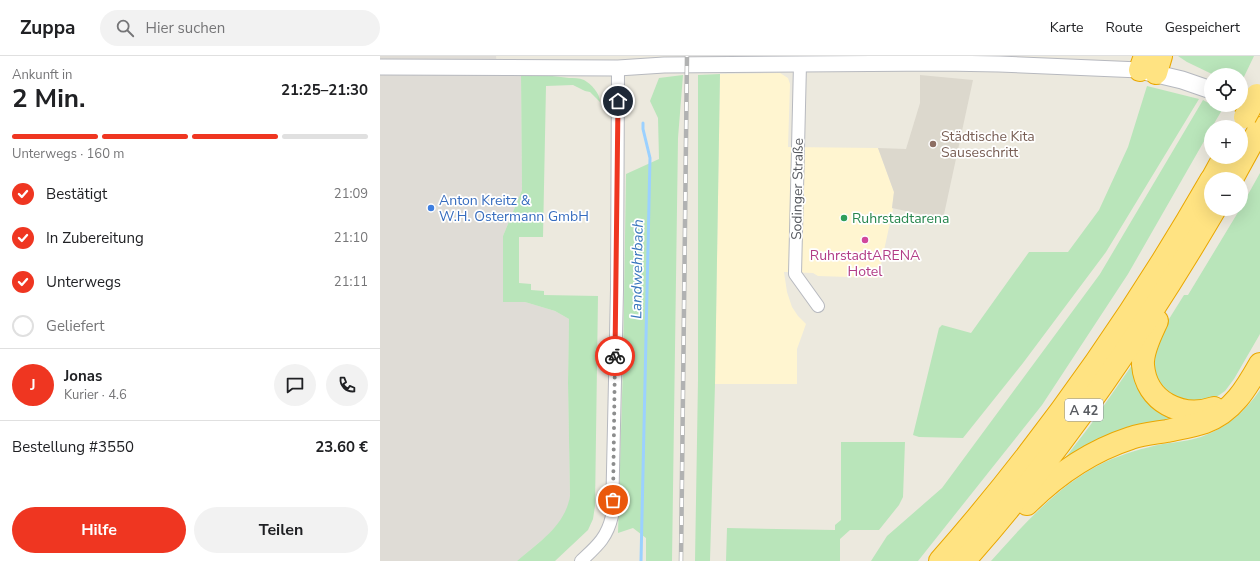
<!DOCTYPE html>
<html lang="de">
<head>
<meta charset="utf-8">
<style>
  body { margin:0; font-family:"Nunito Sans",sans-serif; background:#f2f2f2; color:#202124; height:100vh; display:flex; flex-direction:column; font-size:15px; white-space:nowrap }
  * { box-sizing:border-box; margin:0 }
  p { font-size:13px; color:#757577 }
  .icon { flex:none; width:22px; height:22px; fill:none; stroke:currentColor; stroke-width:2; stroke-linecap:round; stroke-linejoin:round }
  .map { position:relative; flex:1; overflow:hidden }
  .side { display:flex; flex-direction:column; background:#fff; width:380px }
  .side>* { flex:none }
  .buttons { position:absolute; left:824px; top:12px; display:grid; gap:8px }
  .buttons a { display:grid; place-items:center; width:44px; height:44px; border-radius:50%; background:#fff; box-shadow:0 4px 16px #0002; font-size:20px }
  .pin { position:absolute; display:grid; place-items:center; width:34px; height:34px; color:#fff; margin:-17px; border:2px solid #fff; border-radius:50%; box-shadow:0 1px 4px #0007 }
  .courier { position:absolute; display:grid; place-items:center; width:40px; height:40px; margin:-20px; border:3px solid #ef3621; border-radius:50%; background:#fff; color:#222; box-shadow:0 1px 5px #0007 }
  .headline em { font-style:normal; font-weight:700 }
  .headline div { display:flex; flex-direction:column-reverse }
  .headline { display:flex; align-items:center; justify-content:space-between; height:68px; padding:0 12px }
  h1 { font-size:26px; font-weight:700; line-height:30px }
  .bar { display:grid; grid-template-columns:repeat(4,1fr); gap:6px 4px; align-content:center; height:48px; padding:0 12px }
  .bar i { height:5px; border-radius:3px; background:#e0e0e0 }
  .bar .on { background:#ef3621 }
  .bar p { grid-column:span 4 }
  .line { display:flex; align-items:center; gap:10px; padding:0 12px; border-top:1px solid #e0e0e0 }
  .line div { flex:1 }
  .round { display:grid; place-items:center; flex:none; width:42px; height:42px; border-radius:21px; background:#f2f2f2 }
  ol { padding:0 12px; list-style:none }
  li { display:flex; align-items:center; gap:12px; height:44px }
  li p { margin-inline-start:auto }
  li .icon { padding:4px; border-radius:50%; background:#ef3621; color:#fff; stroke-width:4 }
  li:last-child { color:#757577 }
  li i { width:22px; height:22px; border:2px solid #e0e0e0; border-radius:50% }
  .button { display:flex; gap:8px; margin-top:auto; padding:8px 12px }
  .button a { flex:1; height:46px; border-radius:24px; background:#ef3621; color:#fff; font-size:16px; font-weight:700; line-height:46px; text-align:center }
  .button a+a { background:#f2f2f2; color:#202124 }
  header { display:flex; align-items:center; gap:24px; box-sizing:border-box; height:56px; padding:0 20px; background:#fff; border-bottom:1px solid #e0e0e0 }
  header strong { font-size:19px }
  nav { display:flex; gap:22px; margin-inline-start:auto; font-size:14px }
  .search { width:280px; height:36px; background:#f2f2f2; display:flex; align-items:center; gap:10px; box-sizing:border-box; padding:0 14px; border-radius:22px; color:#757577; font-size:15px }
  main { display:flex; flex:1; min-height:0 }
  .map>svg:first-child { display:block }
  .commercial { fill:#fff5d0 }
  .industrial { fill:#dfdcd6 }
  .education { fill:#dcd8cd }
  .green { fill:#b9e5ba }
  .lines { fill:none; stroke-linecap:round; stroke-linejoin:round }
  .stream { stroke:#9bd1ff; stroke-width:3 }
  .minor-casing { stroke:#b7b9bf; stroke-width:14 }
  .tertiary-casing { stroke:#b7b9bf; stroke-width:17 }
  .secondary-casing { stroke:#b5b8bf; stroke-width:19 }
  .motorway-casing { stroke:#eaa700; stroke-width:24 }
  .minor { stroke:#fff; stroke-width:12 }
  .tertiary { stroke:#fff; stroke-width:15 }
  .secondary { stroke:#fff; stroke-width:17 }
  .motorway { stroke:#ffe382; stroke-width:22 }
  .rail-casing { stroke:#b1b2b2; stroke-width:4.5 }
  .rail { stroke:#fff; stroke-width:3; stroke-dasharray:9; stroke-linecap:butt }
  .motorway-bridge-casing { stroke:#eaa700; stroke-width:24; stroke-linecap:butt }
  .motorway-bridge { stroke:#ffe382; stroke-width:22 }
  .done { stroke:#8c8d8d; stroke-width:4; stroke-dasharray:0 7.2 }
  .route { stroke:#ef3621; stroke-width:5 }
  .education-dot { fill:#8d6e63; stroke:#fff; stroke-width:1.5 }
  .shop-dot { fill:#3f7fe0; stroke:#fff; stroke-width:1.5 }
  .leisure-dot { fill:#2e9e5b; stroke:#fff; stroke-width:1.5 }
  .hotel-dot { fill:#d1479c; stroke:#fff; stroke-width:1.5 }
  .labels { text-anchor:middle; stroke-width:3.5; stroke-linejoin:round; paint-order:stroke }
  .shield { fill:#fff; stroke:#8a8c90; stroke-width:1 }
  .shield-label { font-size:13px; font-weight:bold; fill:#585b61 }
  .education-label { font-size:14px; fill:#785e54; stroke:#fff; text-anchor:start }
  .street-label { font-size:14px; fill:#585b61; stroke:#fff }
  .shop-label { font-size:14px; fill:#366cbe; stroke:#fff; text-anchor:start }
  .leisure-label { font-size:14px; fill:#27864d; stroke:#fff; text-anchor:start }
  .hotel-label { font-size:14px; fill:#b23c85; stroke:#fff }
  .water-label { font-size:15px; font-style:italic; fill:#3876bd; stroke:#fff }
</style>
</head>
<body>
<header>
<strong>Zuppa</strong>
<div class="search"><svg class="icon" aria-label="search" viewBox="0 0 24 24"><circle cx="10" cy="10" r="6"/><path d="M15 15l6 6"/></svg>Hier suchen</div>
<nav><a>Karte</a><a>Route</a><a>Gespeichert</a></nav>
</header>
<main>
<section class="side">
<div class="headline"><div><h1>2 Min.</h1><p>Ankunft in</p></div><em>21:25–21:30</em></div>
<div class="bar"><i class="on"></i><i class="on"></i><i class="on"></i><i></i><p>Unterwegs · 160 m</p></div>
<ol>
<li><svg class="icon" aria-label="check" viewBox="0 0 24 24"><path d="M5 12l5 5 9-10"/></svg>Bestätigt<p>21:09</p></li>
<li><svg class="icon" aria-label="check" viewBox="0 0 24 24"><path d="M5 12l5 5 9-10"/></svg>In Zubereitung<p>21:10</p></li>
<li><svg class="icon" aria-label="check" viewBox="0 0 24 24"><path d="M5 12l5 5 9-10"/></svg>Unterwegs<p>21:11</p></li>
<li><i></i>Geliefert</li>
</ol>
<div class="line" style="height:72px"><b class="round" style="background:#ef3621;color:#fff">J</b><div><b>Jonas</b><p>Kurier · 4.6</p></div><a class="round"><svg class="icon" aria-label="chat" viewBox="0 0 24 24"><path d="M4 5h16v11H9l-5 4z"/></svg></a><a class="round"><svg class="icon" aria-label="phone" viewBox="0 0 24 24"><path d="M5 4h4l2 5-3 2q2 4 5 5l2-3 5 2v4C11 20 4 13 5 4z"/></svg></a></div>
<div class="line" style="height:52px"><div>Bestellung #3550</div><b>23.60 €</b></div>
<div class="button"><a>Hilfe</a><a>Teilen</a></div>
</section>
<div class="map">
<svg width="880" height="505" viewBox="0 0 880 505">
  <rect width="100%" height="100%" fill="#ece9de"/>
  <polygon class="commercial" points="400,17 408,22 410,28 408,91 498,92 514,136 512,152 513,153 498,222 438,220 433,217 404,216 407,236 412,251 418,260 426,268 417,293 417,328 335,328 340,18"/>
  <polygon class="industrial" points="0,0 116,0 117,18 141,18 142,134 123,180 123,245 145,246 175,255 189,263 188,327 190,440 189,450 181,465 168,479 137,505 0,505"/>
  <polygon class="education" points="540,19 593,24 563,163 512,152 514,136 498,92 526,93 540,47"/>
  <g class="green">
    <polygon points="798,0 874,0 861,27 861,19 834,19 807,6"/>
    <path d="M141,18c16,0 32,2 48,4 5,0 10,0 15,2 7,4 16,13 16,22l-10,-10 -5,-1 -12,-6 -27,1 -3,151h-24v46l12,1v6l13,1v4l54,1 -3,210 -2,13 -5,11 -33,31h-38c22,-19 48,-35 53,-65l-2,-113 1,-64 -14,-8 -30,-9h-22v-66l19,-46z"/>
    <polygon points="340,18 335,328 330,505 315,505 318,324 318,19"/>
    <polygon points="303,19 298,82 292,505 266,505 266,482 253,472 238,477 243,308 246,118 279,103 278,62 270,45 279,22"/>
    <polygon points="767,30 819,43 726,196 643,307 583,382 539,381 533,379 559,272 562,269 591,277 649,196 688,196 719,154 748,91"/>
    <polygon points="823,44 842,54 832,71 831,71 831,73 748,218 662,349 538,505 491,505 507,480 562,432 720,218"/>
    <polygon points="880,117 880,278 854,323 845,335 832,344 818,347 791,340 775,322 772,303 784,271 804,239 808,239 860,153 861,153 861,151"/>
    <polygon points="759,299 803,359 672,419 709,371"/>
    <path d="M880,334v171h-269c33,-37 68,-77 114,-99 18,-8 38,-14 58,-18 13,-2 26,-3 38,-7 25,-9 44,-25 59,-47z"/>
    <polygon points="461,386 525,386 523,441 519,449 499,474 470,474 460,483 460,505 346,505 347,472 455,474 455,469 461,464"/>
  </g>
  <g class="lines">
    <polyline class="stream" points="261,505 270,102 263,73 263,67"/>
    <defs>
      <g id="minor">
        <polyline points="420,8 415,218 438,250"/>
        <path d="M201,505c16,-15 26,-23 31,-45l5,-226 1,-222"/>
      </g>
      <polyline id="tertiary" points="0,11 238,12 284,9 562,7 619,8 760,14"/>
      <polyline id="secondary" points="764,15 802,24 831,34"/>
      <g id="motorway">
        <polyline points="760,14 765,0"/>
        <polyline points="776,17 781,0"/>
        <polyline points="832,123 844,101"/>
        <polyline points="852,123 880,72"/>
        <path d="M777,265c-6,13 -15,30 -14,44 3,37 39,54 71,43"/>
        <path d="M647,448c29,-29 64,-53 104,-66 11,-4 24,-5 36,-7 13,-3 26,-5 38,-9 28,-10 42,-35 55,-58"/>
        <path d="M560,505c103,-117 193,-245 271,-381"/>
        <path d="M584,505c96,-108 178,-228 251,-352"/>
      </g>
    </defs>
    <use href="#minor" class="minor-casing"/>
    <use href="#tertiary" class="tertiary-casing"/>
    <use href="#secondary" class="secondary-casing"/>
    <use href="#motorway" class="motorway-casing"/>
    <use href="#minor" class="minor"/>
    <use href="#tertiary" class="tertiary"/>
    <use href="#secondary" class="secondary"/>
    <use href="#motorway" class="motorway"/>
    <defs>
      <polyline id="rail" points="301,505 307,0"/>
    </defs>
    <use href="#rail" class="rail-casing"/>
    <use href="#rail" class="rail"/>
    <defs>
      <polyline id="motorway-bridge" points="865,61 877,39"/>
    </defs>
    <use href="#motorway-bridge" class="motorway-bridge-casing"/>
    <use href="#motorway-bridge" class="motorway-bridge"/>
  </g>
  <g class="lines">
    <polyline class="done" points="233,444 235,300"/>
    <polyline class="route" points="235,300 238,45"/>
  </g>
  <circle class="education-dot" cx="553" cy="88" r="4"/>
  <circle class="shop-dot" cx="51" cy="152" r="4"/>
  <circle class="leisure-dot" cx="464" cy="162" r="4"/>
  <circle class="hotel-dot" cx="485" cy="184" r="4"/>
  <g class="labels">
    <rect class="shield" x="685" y="343" width="38" height="22" rx="3"/>
    <g class="shield-label">
      <text x="704" y="359">A 42</text>
    </g>
    <g class="education-label">
      <text x="561" y="85">Städtische Kita<tspan x="561" dy="16">Sauseschritt</tspan></text>
    </g>
    <g class="street-label">
      <text transform="translate(417 133) rotate(-89)" y="5">Sodinger Straße</text>
    </g>
    <g class="shop-label">
      <text x="59" y="149">Anton Kreitz &amp;<tspan x="59" dy="16">W.H. Ostermann GmbH</tspan></text>
    </g>
    <g class="leisure-label">
      <text x="472" y="167">Ruhrstadtarena</text>
    </g>
    <g class="hotel-label">
      <text x="485" y="204">RuhrstadtARENA<tspan x="485" dy="16">Hotel</tspan></text>
    </g>
    <g class="water-label">
      <text transform="translate(257 213) rotate(-89)" y="5">Landwehrbach</text>
    </g>
  </g>
</svg>
<div class="buttons">
<a><svg class="icon" aria-label="locate" viewBox="0 0 24 24"><circle cx="12" cy="12" r="6"/><path d="M12 2v4M12 18v4M2 12h4M18 12h4"/></svg></a>
<a>+</a>
<a>−</a>
</div>
<div class="pin" style="left:233px;top:444px;background:#ea580c"><svg class="icon" aria-label="bag" viewBox="0 0 24 24"><path d="M5 8h14l-1 12H6zM9 8a3 3 0 0 1 6 0"/></svg></div>
<div class="pin" style="left:238px;top:45px;background:#1f2937"><svg class="icon" aria-label="home" viewBox="0 0 24 24"><path d="M3 11l9-7 9 7M6 9v11h12V9"/></svg></div>
<div class="courier" style="left:235px;top:300px"><svg class="icon" aria-label="bike" viewBox="0 0 24 24"><circle cx="6" cy="16" r="4"/><circle cx="18" cy="16" r="4"/><path d="M6 16l4-8h5l3 8M10 8l3 8H6M13 5h3"/></svg></div>
</div>
</main>
</body>
</html>
